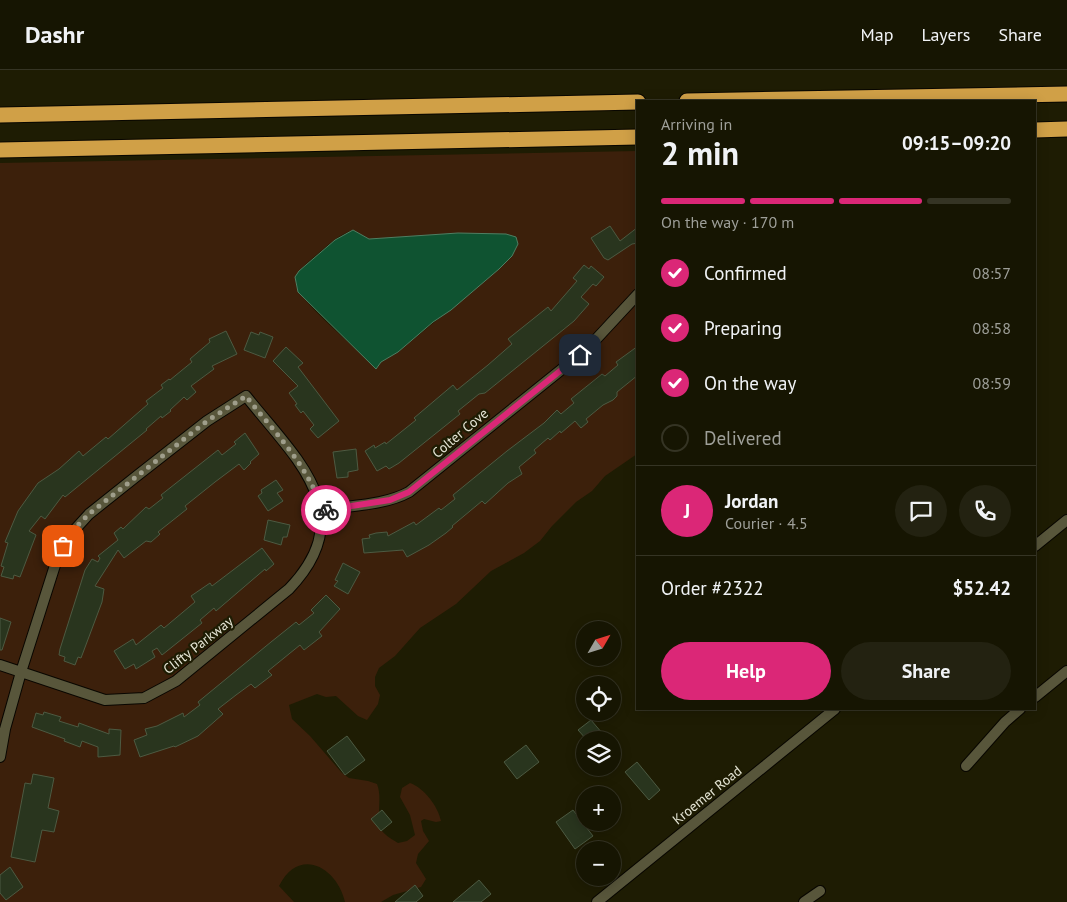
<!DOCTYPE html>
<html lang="en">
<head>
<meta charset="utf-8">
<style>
  body { margin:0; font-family:"PT Sans",sans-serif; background:#232211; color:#f1f3f6; height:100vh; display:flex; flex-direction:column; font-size:19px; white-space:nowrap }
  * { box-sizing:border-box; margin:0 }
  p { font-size:16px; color:#9e9f99 }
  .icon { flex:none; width:28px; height:28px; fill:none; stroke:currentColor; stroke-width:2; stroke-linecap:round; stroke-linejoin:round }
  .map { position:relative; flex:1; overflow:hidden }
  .panel { position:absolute; left:636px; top:30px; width:400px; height:610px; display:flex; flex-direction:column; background:#161502; border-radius:0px; box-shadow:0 2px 12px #0003,0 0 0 1px #353424 }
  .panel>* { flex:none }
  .needle { width:32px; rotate:51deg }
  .tools { position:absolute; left:576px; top:551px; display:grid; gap:10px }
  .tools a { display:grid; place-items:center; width:45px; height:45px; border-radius:50%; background:#161502; box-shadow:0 2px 12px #0003,0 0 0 1px #353424; font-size:25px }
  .pin { position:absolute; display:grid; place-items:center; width:42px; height:42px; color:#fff; margin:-21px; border-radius:10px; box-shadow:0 2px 8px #0006 }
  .courier { position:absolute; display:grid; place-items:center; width:50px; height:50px; margin:-25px; border:4px solid #db2777; border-radius:50%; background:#fff; color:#222; box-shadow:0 1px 6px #0007 }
  .overview em { font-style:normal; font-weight:600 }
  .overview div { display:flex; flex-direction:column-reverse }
  .overview { display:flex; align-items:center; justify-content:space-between; height:85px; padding:0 25px }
  h1 { font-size:32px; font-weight:600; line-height:38px }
  .bar { display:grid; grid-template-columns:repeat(4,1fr); gap:8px 5px; align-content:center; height:60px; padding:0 25px }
  .bar i { height:6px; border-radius:4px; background:#353424 }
  .bar .on { background:#db2777 }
  .bar p { grid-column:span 4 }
  .line { display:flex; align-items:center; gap:12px; padding:0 25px; border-top:1px solid #353424 }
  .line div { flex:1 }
  .round { display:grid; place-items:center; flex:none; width:52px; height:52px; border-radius:26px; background:#232211 }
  ol { padding:0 25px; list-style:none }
  li { display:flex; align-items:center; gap:15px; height:55px }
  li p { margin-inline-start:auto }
  li .icon { padding:5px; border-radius:50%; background:#db2777; color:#fff; stroke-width:4 }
  li:last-child { color:#9e9f99 }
  li i { width:28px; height:28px; border:2px solid #353424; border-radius:50% }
  .cta { display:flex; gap:10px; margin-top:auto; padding:10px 25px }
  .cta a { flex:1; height:58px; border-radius:30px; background:#db2777; color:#fff; font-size:20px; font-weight:600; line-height:58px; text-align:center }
  .cta a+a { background:#232211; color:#f1f3f6 }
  header { display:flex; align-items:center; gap:30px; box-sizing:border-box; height:70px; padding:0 25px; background:#161502; border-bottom:1px solid #353424 }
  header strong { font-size:24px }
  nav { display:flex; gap:28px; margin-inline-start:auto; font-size:18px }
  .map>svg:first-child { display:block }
  .green { fill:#3c200b; fill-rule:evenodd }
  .water { fill:#0f5331; stroke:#4f7e62 }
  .building { fill:#29351e; stroke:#4d5a42 }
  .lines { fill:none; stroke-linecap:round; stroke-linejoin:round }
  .minor-casing { stroke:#080600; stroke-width:12 }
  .motorway-casing { stroke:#080600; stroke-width:17 }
  .minor { stroke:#58563b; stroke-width:10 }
  .motorway { stroke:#d0a047; stroke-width:15 }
  .done { stroke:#9f9e8b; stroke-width:5; stroke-dasharray:0 9 }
  .route { stroke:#db2777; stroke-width:6 }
  .labels { text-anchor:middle; stroke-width:4.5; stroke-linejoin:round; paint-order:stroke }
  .street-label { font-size:14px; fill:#e4e4d4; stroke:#1e1c03 }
</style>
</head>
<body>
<header>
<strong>Dashr</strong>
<nav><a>Map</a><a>Layers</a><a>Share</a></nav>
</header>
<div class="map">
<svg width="1067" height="832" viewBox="0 0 1067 832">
  <rect width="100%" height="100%" fill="#1e1c03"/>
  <path class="green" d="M637,81v303l-32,22 -13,15 -16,11 -24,24 -12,15 -16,12 -33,18 -35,33 -36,24 -25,28 -16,12 -4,9v9l5,9 -2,9 -11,16 -9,-4 -22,-20 -10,1 -9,-3 -28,11 3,14 18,17 32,37 7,5 19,3 9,3c6,15 -2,35 5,47 4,5 11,9 16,12l9,-2 8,-6 -5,-20 -10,-18 2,-9 8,-5c14,5 28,23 31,38l-5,1 -12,-3 -3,2 2,10 6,10 -11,13 -2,9 10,16 -5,8 -28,8 -12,7h-36c-8,-35 -46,-56 -66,-16l15,16h-294v-739zM353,160l16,9 89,-6 60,11 -6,12 -13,13 -101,83 -17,10 -4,6c-14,-14 -82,-69 -81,-85 1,-13 10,-19 19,-27 11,-9 24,-22 38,-26z"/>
  <polygon class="water" points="353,160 369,169 458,163 506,164 516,167 518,174 512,186 499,199 451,240 433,252 398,282 381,292 376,299 298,222 295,207 299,201 335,170"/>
  <g class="building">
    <polygon points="610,156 620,171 638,157 638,173 632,174 608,190 604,188 591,168"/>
    <polygon points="584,195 589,199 591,196 604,207 596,216 593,214 581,227 589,234 574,251 485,323 479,324 458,341 460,344 399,393 389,399 386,396 377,401 365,381 374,375 375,378 385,372 386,374 416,350 414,348 453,315 457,320 488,295 512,274 508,269 548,237 551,241 577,211 573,208"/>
    <polygon points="226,261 237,284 212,296 214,299 191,316 196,322 187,330 184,327 170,340 171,341 162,348 161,346 146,359 147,360 65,427 63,425 45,449 41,446 29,461 36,465 20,507 14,505 13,509 1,506 4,497 1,496 8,473 5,472 18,441 38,413 59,399 79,381 83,386 106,367 108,369 148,334 146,331 163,318 161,315 169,309 170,310 192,292 190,289 210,272 209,269"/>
    <polygon points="251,262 259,265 260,262 273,267 265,288 244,280"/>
    <polygon points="638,276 638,305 617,322 617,326 613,330 603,335 586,349 588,352 581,358 575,351 561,363 560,361 550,370 548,368 534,380 536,383 519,397 522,404 508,413 485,434 482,431 452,456 453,457 446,463 429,475 407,487 403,480 364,483 362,469 370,468 369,465 376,463 387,462 388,466 414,452 416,455 439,438 441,440 455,429 453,425 507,381 544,353 557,340 561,344 574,333 571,329 602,304 605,306 618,295 616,292"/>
    <polygon points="286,277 303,293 298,297 339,351 318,368 310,359 314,355 303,341 301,343 295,335 297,334 295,331 289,323 298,316 273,291"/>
    <polygon points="245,363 259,384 250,392 251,393 244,400 239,394 215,412 185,436 187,439 158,462 160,464 151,472 146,471 124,488 118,480 95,516 104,519 102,532 81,588 78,587 75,595 64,591 65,587 59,585 60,579 85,500 92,489 98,492 100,488 98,486 118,470 114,463 121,457 123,459 146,437 149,439 163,428 161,425 218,380 222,385 236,374 234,372"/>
    <polygon points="356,379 358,400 348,402 348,407 337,408 333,382"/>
    <polygon points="276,410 283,420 277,423 283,431 268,441 258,426 262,423 261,420"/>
    <polygon points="268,450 290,455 287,467 283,467 281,475 264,470"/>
    <polygon points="262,478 274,494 266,501 265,499 216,541 214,538 200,550 202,553 162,585 157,578 152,581 155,587 136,599 134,594 125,599 114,581 133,569 136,575 161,555 164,558 195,532 191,526 210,513 212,516"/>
    <polygon points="343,493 360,502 348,524 334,516 338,511 335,510"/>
    <polygon points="326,525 340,539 319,562 322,566 304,580 300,575 268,601 272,605 255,618 251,614 236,625 218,639 223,644 198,666 175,677 174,676 140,687 134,670 147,665 145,659 157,656 183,643 184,647 200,635 198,632 271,572 296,552 299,555 314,543 311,540"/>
    <polygon points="0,548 11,552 2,580 0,580"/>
    <polygon points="44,642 61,647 59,651 78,657 79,653 109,664 109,659 121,660 120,685 98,687 98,677 82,671 80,677 64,671 65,669 32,657 36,643 43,645"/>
    <polygon points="591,650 608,670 587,670 578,660"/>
    <polygon points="347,666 365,690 345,705 327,681"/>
    <polygon points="526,675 539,692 517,709 504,692"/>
    <polygon points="637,692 660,720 649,730 625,702"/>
    <polygon points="33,704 54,708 48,738 59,741 54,762 42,760 35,792 11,787 25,713 31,714"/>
    <polygon points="382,740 392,752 381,761 371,749"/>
    <polygon points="573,740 593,766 575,779 556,752"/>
    <polygon points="10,797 23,817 6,830 0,823 0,805"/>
    <polygon points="479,810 491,824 481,832 453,832"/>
    <polygon points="415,815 423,826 416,832 395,832"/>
  </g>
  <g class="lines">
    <defs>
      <g id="minor">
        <path d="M322,440c29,-5 61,-4 87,-18l178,-143 51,-55"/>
        <polyline points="1035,476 1067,450"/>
        <path d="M0,595l105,35 39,-2 32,-17 113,-92c73,-76 6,-131 -43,-193l-39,25 -69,54 -49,39 -19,21 -13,24 -36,113 -16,57 -5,28"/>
        <polyline points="1035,627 1067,601"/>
        <polyline points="966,696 1005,652 1020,639"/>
        <polyline points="597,832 835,639"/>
        <polyline points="804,832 820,821"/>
      </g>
      <g id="motorway">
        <polyline points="687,31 1067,24"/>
        <polyline points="0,45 638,32"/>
        <polyline points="1035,60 1067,59"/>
        <polyline points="0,80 638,67"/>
      </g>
    </defs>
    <use href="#minor" class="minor-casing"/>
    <use href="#motorway" class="motorway-casing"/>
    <use href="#minor" class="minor"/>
    <use href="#motorway" class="motorway"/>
  </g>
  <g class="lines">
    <path class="done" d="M63,476l14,-20 12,-12 118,-93 39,-25c28,36 63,70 76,114h4"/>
    <polyline class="route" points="326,440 390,430 409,422 580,285"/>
  </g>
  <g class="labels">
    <g class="street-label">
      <text transform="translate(460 363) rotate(-40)" y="5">Colter Cove</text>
      <text transform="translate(198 575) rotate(-38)" y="5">Clifty Parkway</text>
      <text transform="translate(707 725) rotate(-39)" y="5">Kroemer Road</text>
    </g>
  </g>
</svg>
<div class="tools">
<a><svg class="needle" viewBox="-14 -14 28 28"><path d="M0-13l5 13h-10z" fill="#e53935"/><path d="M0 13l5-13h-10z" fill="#9e9f99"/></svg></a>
<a><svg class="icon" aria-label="locate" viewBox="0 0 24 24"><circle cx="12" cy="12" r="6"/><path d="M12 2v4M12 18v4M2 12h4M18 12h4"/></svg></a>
<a><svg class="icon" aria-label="layers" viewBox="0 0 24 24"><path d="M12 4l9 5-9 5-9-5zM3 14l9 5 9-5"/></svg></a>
<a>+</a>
<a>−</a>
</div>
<div class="pin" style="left:63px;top:476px;background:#ea580c"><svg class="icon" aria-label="bag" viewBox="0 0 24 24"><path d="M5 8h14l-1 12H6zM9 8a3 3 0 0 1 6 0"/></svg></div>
<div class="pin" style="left:580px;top:285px;background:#1f2937"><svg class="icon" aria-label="home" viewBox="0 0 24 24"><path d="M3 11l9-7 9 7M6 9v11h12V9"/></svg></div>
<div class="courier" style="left:326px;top:440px"><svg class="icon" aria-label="bike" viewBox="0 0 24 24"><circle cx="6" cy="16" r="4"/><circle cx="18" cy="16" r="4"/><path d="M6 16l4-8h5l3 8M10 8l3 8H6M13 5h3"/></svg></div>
<section class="panel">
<div class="overview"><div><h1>2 min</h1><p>Arriving in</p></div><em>09:15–09:20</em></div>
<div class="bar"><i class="on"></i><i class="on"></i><i class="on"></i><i></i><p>On the way · 170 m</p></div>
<ol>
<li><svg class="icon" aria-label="check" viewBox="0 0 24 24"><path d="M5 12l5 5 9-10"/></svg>Confirmed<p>08:57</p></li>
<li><svg class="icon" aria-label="check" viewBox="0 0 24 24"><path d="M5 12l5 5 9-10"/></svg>Preparing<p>08:58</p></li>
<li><svg class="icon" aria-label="check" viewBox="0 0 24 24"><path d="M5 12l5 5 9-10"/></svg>On the way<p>08:59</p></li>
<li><i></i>Delivered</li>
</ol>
<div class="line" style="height:90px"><b class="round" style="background:#db2777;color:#fff">J</b><div><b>Jordan</b><p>Courier · 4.5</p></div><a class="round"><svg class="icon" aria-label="chat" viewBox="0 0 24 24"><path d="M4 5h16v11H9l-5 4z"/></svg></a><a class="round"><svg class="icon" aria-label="phone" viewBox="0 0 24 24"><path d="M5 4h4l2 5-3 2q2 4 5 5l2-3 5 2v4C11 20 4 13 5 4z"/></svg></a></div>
<div class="line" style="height:65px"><div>Order #2322</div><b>$52.42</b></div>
<div class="cta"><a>Help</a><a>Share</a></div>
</section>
</div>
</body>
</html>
